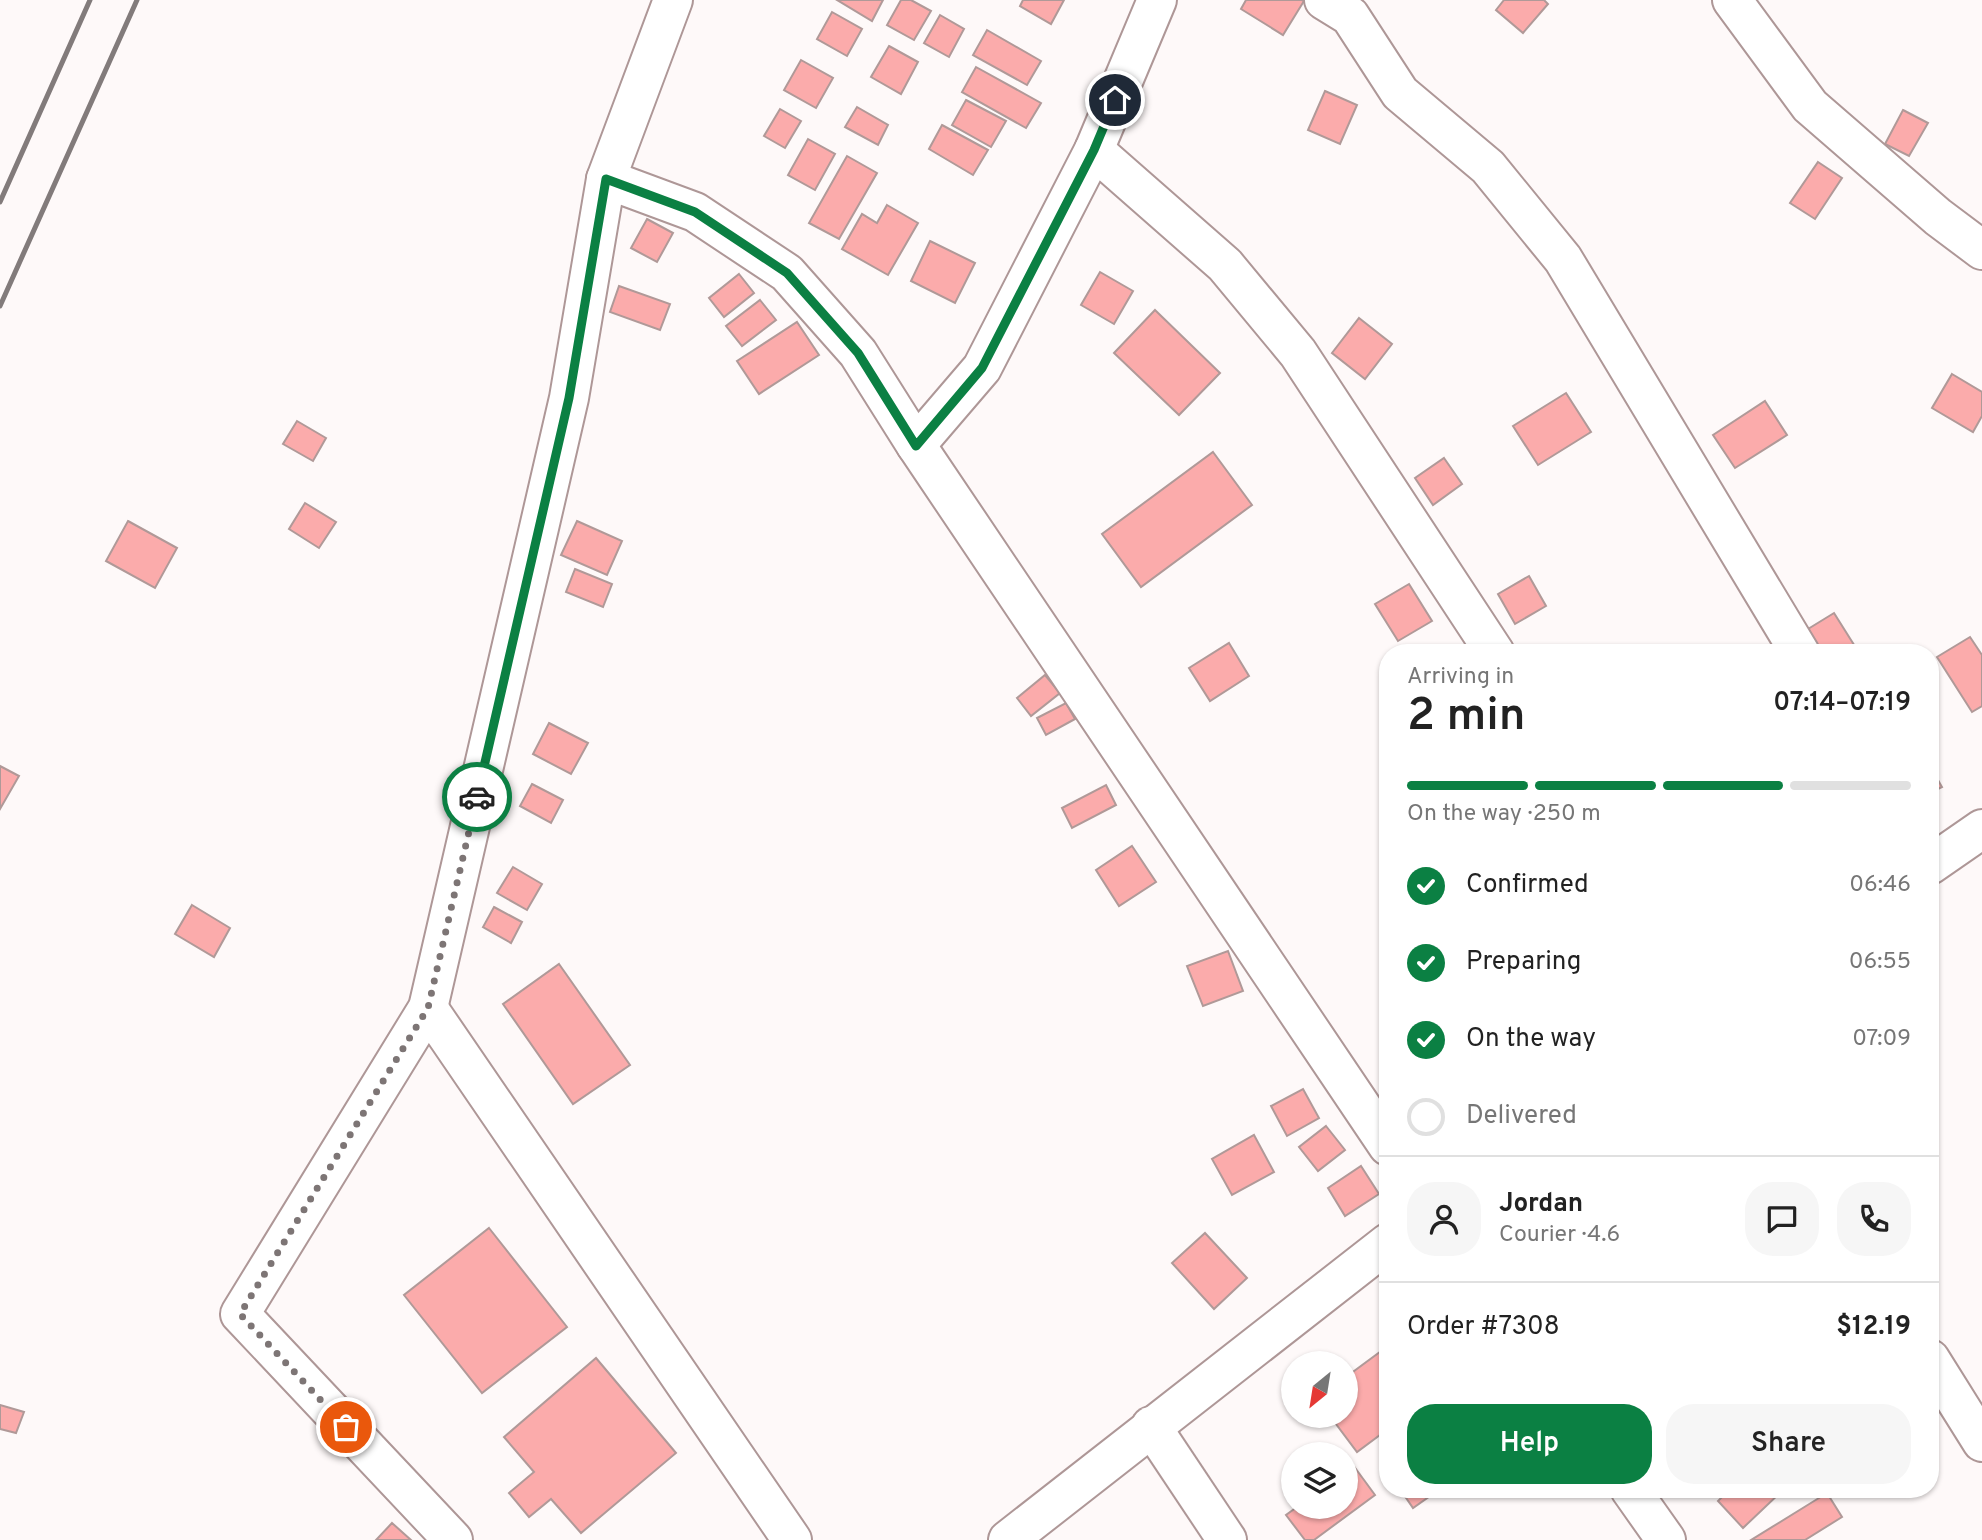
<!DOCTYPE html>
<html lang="en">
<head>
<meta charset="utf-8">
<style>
  body { margin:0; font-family:Overpass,sans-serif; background:#f6f6f6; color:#222; height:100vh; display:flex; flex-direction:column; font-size:26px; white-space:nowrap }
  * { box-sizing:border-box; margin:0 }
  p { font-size:23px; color:#767676 }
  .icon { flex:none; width:38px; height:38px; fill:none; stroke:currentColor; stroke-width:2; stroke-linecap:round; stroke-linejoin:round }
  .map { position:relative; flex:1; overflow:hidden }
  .side { position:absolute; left:1379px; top:644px; width:560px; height:854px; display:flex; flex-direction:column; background:#fff; border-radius:28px; box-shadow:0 2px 5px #0004 }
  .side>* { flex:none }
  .needle { width:46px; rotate:210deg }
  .tools { position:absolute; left:1281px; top:1351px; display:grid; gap:14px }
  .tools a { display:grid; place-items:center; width:77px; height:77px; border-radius:50%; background:#fff; box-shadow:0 2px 5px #0004; font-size:35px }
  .pin { position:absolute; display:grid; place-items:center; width:60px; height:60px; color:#fff; margin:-30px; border:4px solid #fff; border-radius:50%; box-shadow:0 2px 7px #0007 }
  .courier { position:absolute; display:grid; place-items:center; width:70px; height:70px; margin:-35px; border:5px solid #0b8043; border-radius:50%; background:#fff; color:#222; box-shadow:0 2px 9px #0007 }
  .summary em { font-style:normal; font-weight:600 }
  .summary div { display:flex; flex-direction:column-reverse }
  .summary { display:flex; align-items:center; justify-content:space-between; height:119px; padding:0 28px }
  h1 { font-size:46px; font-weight:600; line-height:52px }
  .bar { display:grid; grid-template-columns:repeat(4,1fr); gap:10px 7px; align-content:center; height:84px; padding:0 28px }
  .bar i { height:9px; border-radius:5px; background:#e0e0e0 }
  .bar .on { background:#0b8043 }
  .bar p { grid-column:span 4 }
  .line { display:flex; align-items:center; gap:18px; padding:0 28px; border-top:2px solid #e0e0e0 }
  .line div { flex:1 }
  .round { display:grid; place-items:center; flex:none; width:74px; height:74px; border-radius:28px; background:#f6f6f6 }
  ol { padding:0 28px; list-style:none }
  li { display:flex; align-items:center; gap:21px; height:77px }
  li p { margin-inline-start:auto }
  li .icon { padding:7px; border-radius:50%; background:#0b8043; color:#fff; stroke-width:4 }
  li:last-child { color:#767676 }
  li i { width:38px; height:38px; border:4px solid #e0e0e0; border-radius:50% }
  .primary-button { display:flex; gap:14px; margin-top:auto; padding:14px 28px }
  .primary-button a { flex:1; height:80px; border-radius:28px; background:#0b8043; color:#fff; font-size:28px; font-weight:600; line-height:80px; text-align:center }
  .primary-button a+a { background:#f6f6f6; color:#222 }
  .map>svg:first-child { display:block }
  .building { fill:#fbabab; stroke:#b09998; stroke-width:2 }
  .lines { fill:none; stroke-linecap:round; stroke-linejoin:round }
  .street-casing { stroke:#ae9797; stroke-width:42 }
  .street { stroke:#fff; stroke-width:38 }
  .rail { stroke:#827b7b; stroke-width:5 }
  .done { stroke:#7d7575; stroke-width:7; stroke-dasharray:0 12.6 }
  .route { stroke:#0b8043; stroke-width:9 }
</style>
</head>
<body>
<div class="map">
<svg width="1982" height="1540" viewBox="0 0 1982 1540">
  <rect width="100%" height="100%" fill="#fef9f9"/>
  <g class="building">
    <polygon points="837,0 883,0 872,21"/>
    <polygon points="901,0 911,0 931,11 914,40 887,25"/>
    <polygon points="1023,0 1064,0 1051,24 1020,6"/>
    <polygon points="1246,0 1302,0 1304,1 1283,35 1241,9"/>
    <polygon points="1504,0 1544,0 1548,4 1523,33 1496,10"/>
    <polygon points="832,12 862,29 847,56 817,39"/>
    <polygon points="940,15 964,29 949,57 924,43"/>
    <polygon points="987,30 1041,61 1027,85 973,55"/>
    <polygon points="889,46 918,62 901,94 871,77"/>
    <polygon points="801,60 833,78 816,108 784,90"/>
    <polygon points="976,67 1041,103 1026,128 962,92"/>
    <polygon points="1325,91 1357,105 1340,144 1308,130"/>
    <polygon points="966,100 1006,121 991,147 952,125"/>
    <polygon points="857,107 888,125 878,145 845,127"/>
    <polygon points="780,109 801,121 785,148 764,136"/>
    <polygon points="1903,110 1928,123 1909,156 1885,144"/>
    <polygon points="942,125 988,150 973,175 929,149"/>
    <polygon points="808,139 835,154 815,190 788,175"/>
    <polygon points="847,156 877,173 839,239 809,223"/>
    <polygon points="1818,162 1842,178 1815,219 1790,203"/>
    <polygon points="887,205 918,223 888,275 842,249 862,214 877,223"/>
    <polygon points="647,219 673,233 657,262 631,248"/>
    <polygon points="930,241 975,263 955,303 911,281"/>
    <polygon points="1100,272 1133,291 1114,324 1081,305"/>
    <polygon points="739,274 754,293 724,317 709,298"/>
    <polygon points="619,286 670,304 660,330 610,312"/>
    <polygon points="760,300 776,320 742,346 726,326"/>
    <polygon points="1155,310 1220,373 1179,415 1114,353"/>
    <polygon points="1359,318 1392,344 1365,379 1332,353"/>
    <polygon points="797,322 819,355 759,394 737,361"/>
    <polygon points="1952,374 1982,392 1982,416 1973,432 1932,408"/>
    <polygon points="1566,393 1591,432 1538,465 1513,426"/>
    <polygon points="1765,401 1787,435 1735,468 1713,435"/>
    <polygon points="297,421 326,438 313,461 283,444"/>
    <polygon points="1213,452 1252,505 1141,587 1102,534"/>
    <polygon points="1444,458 1462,484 1433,505 1415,478"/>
    <polygon points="305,503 336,522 319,548 289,529"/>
    <polygon points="128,521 177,548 155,588 106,561"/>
    <polygon points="577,521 622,541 607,575 561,555"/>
    <polygon points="575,569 612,584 603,607 566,592"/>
    <polygon points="1529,576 1546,606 1515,624 1498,594"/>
    <polygon points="1409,584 1432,621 1398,641 1375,604"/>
    <polygon points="1834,613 1856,648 1849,653 1823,653 1808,629"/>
    <polygon points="1970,637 1982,655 1982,706 1972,712 1937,657"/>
    <polygon points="1229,643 1249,676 1210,701 1189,668"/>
    <polygon points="1045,675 1060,693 1031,716 1017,698"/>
    <polygon points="1066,703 1075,719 1046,735 1037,718"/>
    <polygon points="549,723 588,743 571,774 533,754"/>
    <polygon points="0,766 19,776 0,809"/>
    <polygon points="1930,766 1942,787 1930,793"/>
    <polygon points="532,784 563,800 551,823 520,806"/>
    <polygon points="1106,785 1116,805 1072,828 1062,808"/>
    <polygon points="1132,846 1156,882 1119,906 1096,870"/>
    <polygon points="513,867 542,884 527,910 497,893"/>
    <polygon points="192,905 230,928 214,957 175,934"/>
    <polygon points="494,907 522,922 511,943 483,927"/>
    <polygon points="1228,951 1243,991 1203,1006 1187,966"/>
    <polygon points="559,964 630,1065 573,1104 503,1004"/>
    <polygon points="1303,1089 1319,1118 1287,1136 1271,1106"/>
    <polygon points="1326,1126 1345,1150 1318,1171 1299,1147"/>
    <polygon points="1254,1135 1274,1172 1232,1195 1212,1159"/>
    <polygon points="1361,1166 1379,1194 1345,1216 1328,1188"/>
    <polygon points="489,1228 567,1327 482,1393 404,1295"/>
    <polygon points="1205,1233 1247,1278 1214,1309 1172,1263"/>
    <polygon points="1388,1346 1388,1429 1357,1452 1330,1416 1346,1416 1346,1377"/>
    <polygon points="596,1358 676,1453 581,1533 551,1499 529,1517 509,1493 534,1472 504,1437"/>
    <polygon points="0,1405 24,1412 16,1433 0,1429"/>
    <polygon points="1353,1465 1375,1495 1314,1540 1305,1540 1286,1515 1297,1507 1346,1507 1346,1470"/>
    <polygon points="1400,1489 1440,1489 1413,1508"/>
    <polygon points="1730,1489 1784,1489 1743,1528 1718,1501"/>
    <polygon points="1827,1493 1842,1517 1805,1540 1751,1540"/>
    <polygon points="392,1523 411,1540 376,1540"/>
  </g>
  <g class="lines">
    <defs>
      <g id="street">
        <polyline points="1324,0 1350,16 1400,93 1488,167 1563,259 1800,653"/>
        <polyline points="1732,0 1810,106 1938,217 1982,250"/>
        <polyline points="1094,150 1225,265 1298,353 1495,653"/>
        <polyline points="606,179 695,212 787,273 858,353 916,445 1388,1146"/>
        <polyline points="916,445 982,368 1094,150 1157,0"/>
        <polyline points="1930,865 1982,829"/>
        <polyline points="428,1008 792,1540"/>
        <polyline points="1930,1359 1982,1442"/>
        <polyline points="1151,1426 1227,1540"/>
        <polyline points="1630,1489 1666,1540"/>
        <polyline points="453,1540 240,1314 428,1008 569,398 606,179 673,0"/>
        <polyline points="1008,1540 1388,1243"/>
      </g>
    </defs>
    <use href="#street" class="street-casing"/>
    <use href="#street" class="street"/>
    <g class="rail">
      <polyline points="0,202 90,0"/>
      <polyline points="0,306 137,0"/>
    </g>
  </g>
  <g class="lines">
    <polyline class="done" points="346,1427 240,1314 428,1008 477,797"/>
    <polyline class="route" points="477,797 569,398 606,179 695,212 787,273 858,353 916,446 982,368 1094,150 1115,100"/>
  </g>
</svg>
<div class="tools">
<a><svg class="needle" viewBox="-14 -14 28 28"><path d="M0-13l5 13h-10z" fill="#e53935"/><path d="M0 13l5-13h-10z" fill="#767676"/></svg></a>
<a><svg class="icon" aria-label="layers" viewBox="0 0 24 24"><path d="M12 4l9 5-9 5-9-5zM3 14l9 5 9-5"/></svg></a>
</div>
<div class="pin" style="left:346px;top:1427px;background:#ea580c"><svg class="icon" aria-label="bag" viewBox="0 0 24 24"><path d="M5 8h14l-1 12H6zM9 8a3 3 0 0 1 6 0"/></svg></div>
<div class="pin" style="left:1115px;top:100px;background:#1f2937"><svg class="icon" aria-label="home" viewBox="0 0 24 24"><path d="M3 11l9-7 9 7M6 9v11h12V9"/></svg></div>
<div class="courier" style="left:477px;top:797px"><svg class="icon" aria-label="car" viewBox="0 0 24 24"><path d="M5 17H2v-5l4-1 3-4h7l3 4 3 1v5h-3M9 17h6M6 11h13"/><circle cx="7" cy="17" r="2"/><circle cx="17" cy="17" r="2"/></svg></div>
<section class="side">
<div class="summary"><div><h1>2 min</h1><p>Arriving in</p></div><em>07:14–07:19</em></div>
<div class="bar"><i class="on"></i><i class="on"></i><i class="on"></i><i></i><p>On the way · 250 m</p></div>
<ol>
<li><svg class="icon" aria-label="check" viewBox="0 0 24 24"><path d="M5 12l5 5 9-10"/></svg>Confirmed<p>06:46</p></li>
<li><svg class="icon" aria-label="check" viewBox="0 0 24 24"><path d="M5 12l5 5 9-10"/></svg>Preparing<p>06:55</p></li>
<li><svg class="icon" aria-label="check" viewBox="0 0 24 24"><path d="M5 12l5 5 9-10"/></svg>On the way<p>07:09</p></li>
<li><i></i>Delivered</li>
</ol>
<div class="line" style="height:126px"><a class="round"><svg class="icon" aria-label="person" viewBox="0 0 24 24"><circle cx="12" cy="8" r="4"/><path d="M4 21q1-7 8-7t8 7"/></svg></a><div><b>Jordan</b><p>Courier · 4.6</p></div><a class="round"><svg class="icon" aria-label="chat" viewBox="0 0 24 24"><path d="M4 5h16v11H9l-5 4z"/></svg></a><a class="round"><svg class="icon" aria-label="phone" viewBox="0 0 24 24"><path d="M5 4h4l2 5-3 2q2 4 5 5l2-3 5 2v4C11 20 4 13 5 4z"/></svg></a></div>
<div class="line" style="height:91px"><div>Order #7308</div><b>$12.19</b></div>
<div class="primary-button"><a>Help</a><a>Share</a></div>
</section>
</div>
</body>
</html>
